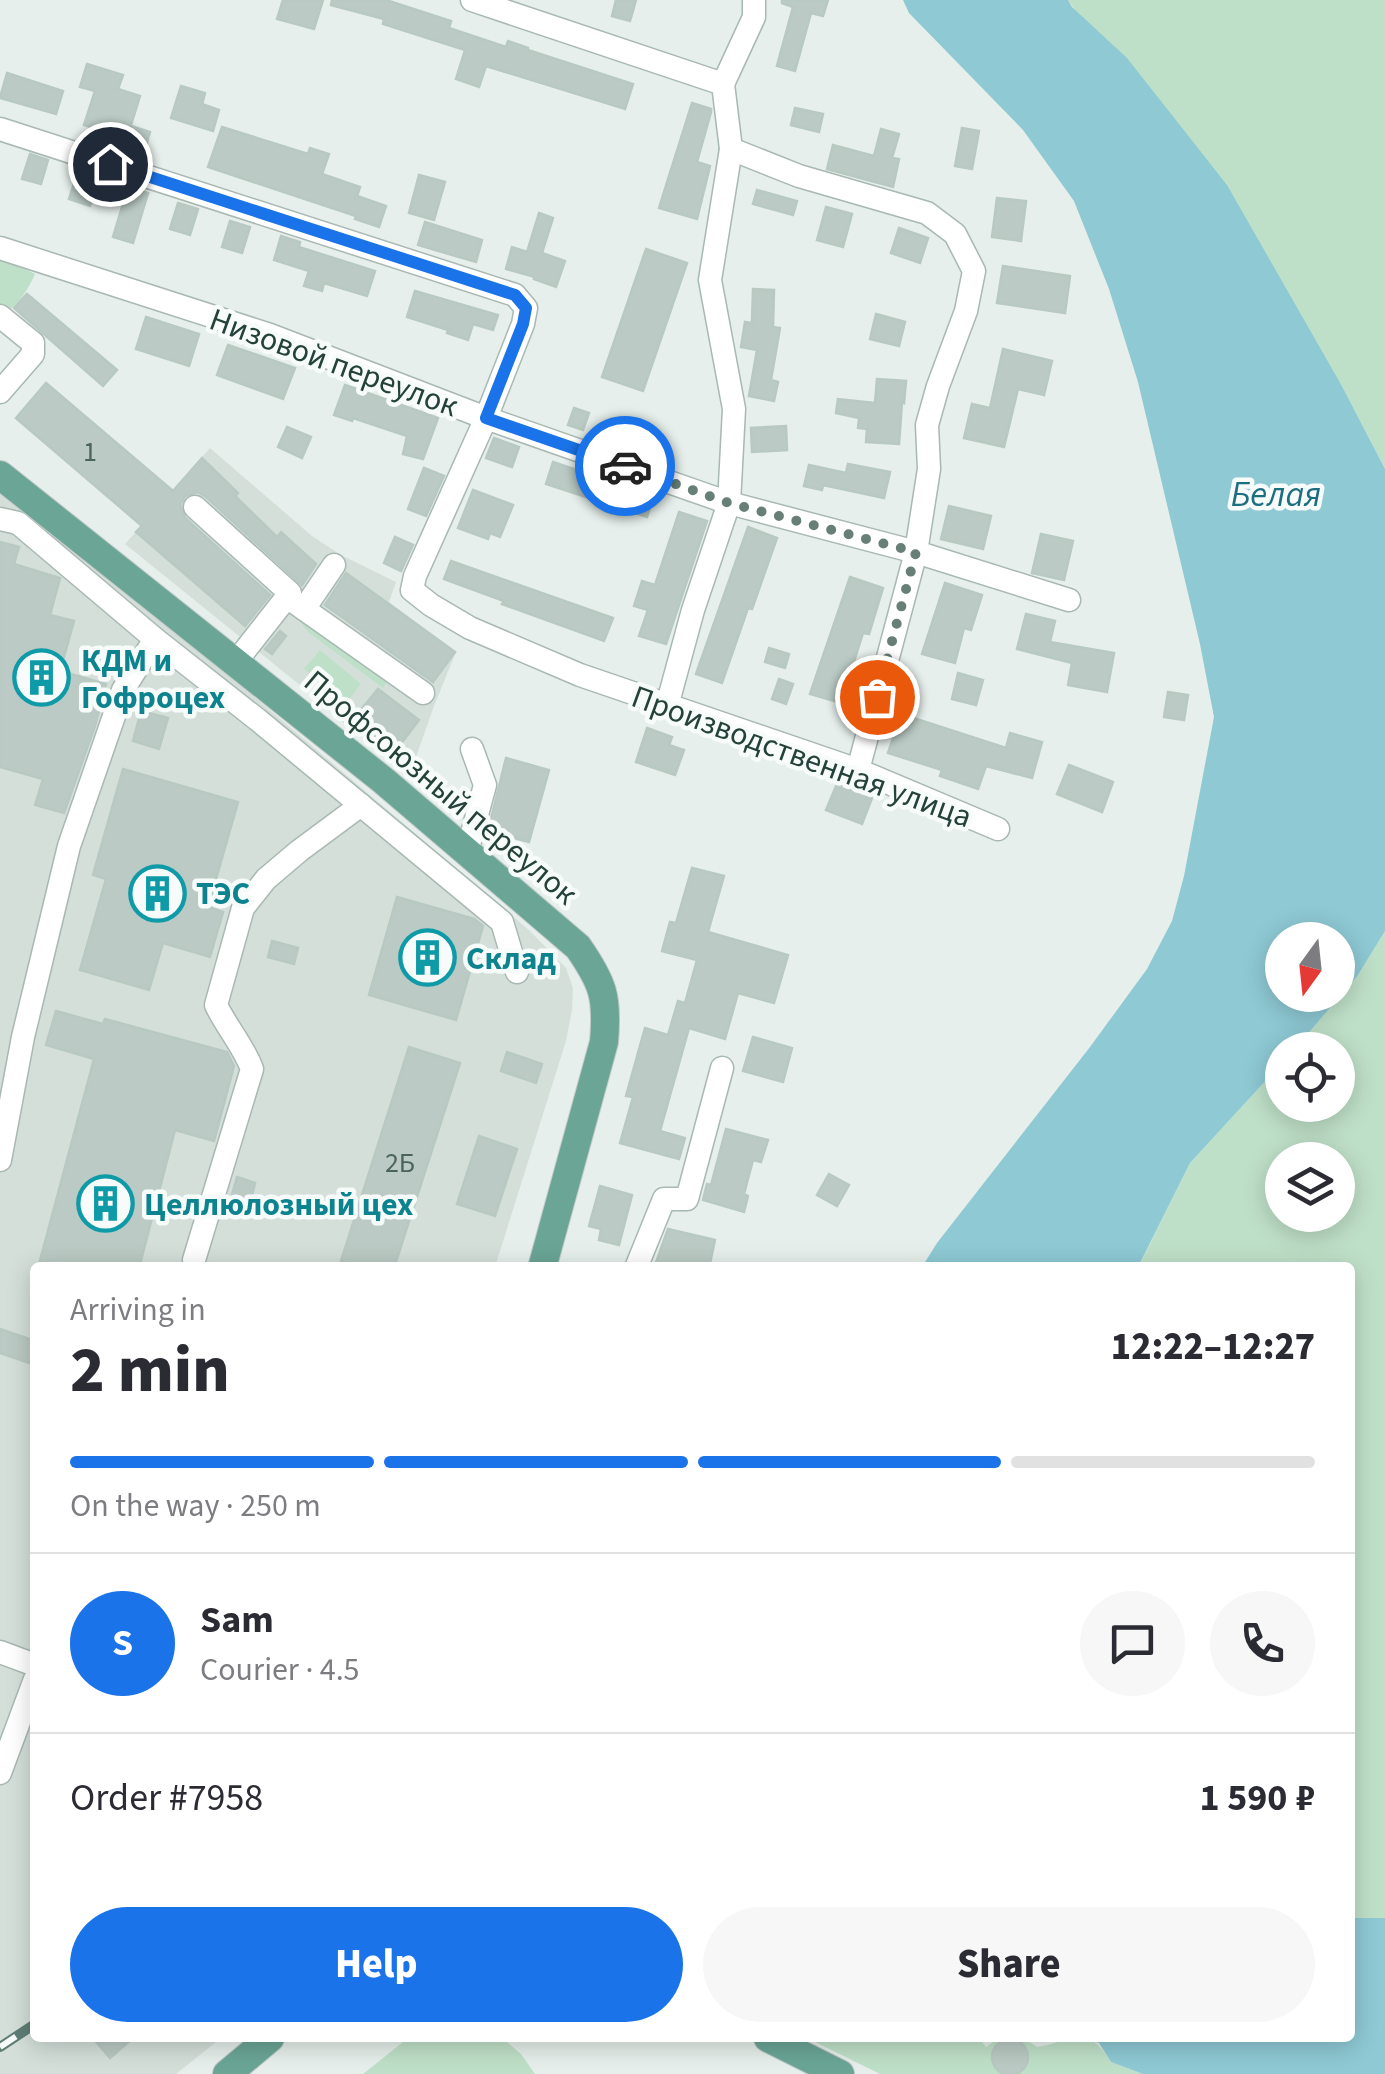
<!DOCTYPE html>
<html lang="en">
<head>
<meta charset="utf-8">
<style>
  body { margin:0; font-family:"Source Sans 3",sans-serif; background:#f7f7f7; color:#2b2b33; height:100vh; display:flex; flex-direction:column; font-size:38px; white-space:nowrap }
  * { box-sizing:border-box; margin:0 }
  p { font-size:32px; color:#7c7c81 }
  .icon { flex:none; width:55px; height:55px; fill:none; stroke:currentColor; stroke-width:2; stroke-linecap:round; stroke-linejoin:round }
  .map { position:relative; flex:1; overflow:hidden }
  .details { position:absolute; left:30px; top:1262px; width:1325px; height:780px; display:flex; flex-direction:column; background:#fff; border-radius:10px; box-shadow:0 5px 25px #0003 }
  .details>* { flex:none }
  .needle { width:65px; rotate:195deg }
  .tools { position:absolute; left:1265px; top:922px; display:grid; gap:20px }
  .tools a { display:grid; place-items:center; width:90px; height:90px; border-radius:50%; background:#fff; box-shadow:0 5px 25px #0003; font-size:50px }
  .pin { position:absolute; display:grid; place-items:center; width:85px; height:85px; color:#fff; margin:-42px; border:5px solid #fff; border-radius:50%; box-shadow:0 2px 10px #0007 }
  .courier { position:absolute; display:grid; place-items:center; width:100px; height:100px; margin:-50px; border:8px solid #1a73e8; border-radius:50%; background:#fff; color:#222; box-shadow:0 2px 12px #0007 }
  .overview em { font-style:normal; font-weight:800 }
  .overview div { display:flex; flex-direction:column-reverse }
  .overview { display:flex; align-items:center; justify-content:space-between; height:170px; padding:0 40px }
  h1 { font-size:65px; font-weight:800; line-height:75px }
  .bar { display:grid; grid-template-columns:repeat(4,1fr); gap:15px 10px; align-content:center; height:120px; padding:0 40px }
  .bar i { height:12px; border-radius:8px; background:#e1e1e2 }
  .bar .active { background:#1a73e8 }
  .bar p { grid-column:span 4 }
  .line { display:flex; align-items:center; gap:25px; padding:0 40px; border-top:2px solid #e1e1e2 }
  .line div { flex:1 }
  .round { display:grid; place-items:center; flex:none; width:105px; height:105px; border-radius:52px; background:#f7f7f7 }
  .cta { display:flex; gap:20px; margin-top:auto; padding:20px 40px }
  .cta a { flex:1; height:115px; border-radius:60px; background:#1a73e8; color:#fff; font-size:40px; font-weight:800; line-height:115px; text-align:center }
  .cta a+a { background:#f7f7f7; color:#2b2b33 }
  .map>svg:first-child { display:block }
  .built { fill:#d4dfda }
  .green { fill:#bfe0c8; fill-rule:evenodd }
  .water { fill:#8ec9d4; fill-rule:evenodd }
  .building { fill:#bbcac4; stroke:#b8c9c2; stroke-width:2.5 }
  .lines { fill:none; stroke-linecap:round; stroke-linejoin:round }
  .minor-casing { stroke:#a8b8b2; stroke-width:25 }
  .major-casing { stroke:#c2cac8; stroke-width:30 }
  .minor { stroke:#fff; stroke-width:22 }
  .major { stroke:#6aa596; stroke-width:28 }
  .rail-casing { stroke:#5f7d75; stroke-width:10 }
  .rail { stroke:#f7fbf9; stroke-width:6; stroke-dasharray:19; stroke-linecap:butt }
  .done { stroke:#687f78; stroke-width:10; stroke-dasharray:0 18 }
  .route { stroke:#1a73e8; stroke-width:12 }
  .labels { text-anchor:middle; stroke-width:9; stroke-linejoin:round; paint-order:stroke }
  .number-label { font-size:28px; fill:#4a645c }
  .street-label { font-size:32px; fill:#24423a; stroke:#f7fbf9 }
  .culture-label { font-size:32px; font-weight:bold; fill:#0d838f; stroke:#f7fbf9; text-anchor:start }
  .water-label { font-size:35px; font-style:italic; fill:#1c6f80; stroke:#f7fbf9 }
</style>
</head>
<body>
<div class="map">
<svg width="1385" height="2074" viewBox="0 0 1385 2074">
  <rect width="100%" height="100%" fill="#e6efeb"/>
  <g class="built">
    <polygon points="210,448 312,536 341,555 396,582 389,602 456,652 434,706 410,774 125,544"/>
    <polygon points="0,481 530,931 566,968 573,988 572,1010 566,1041 495,1267 35,1268 35,2038 221,2038 176,2074 0,2074"/>
  </g>
  <g class="green">
    <polygon points="1068,0 1385,0 1385,469 1343,388"/>
    <path d="M0,257l35,17c-7,15 -18,36 -35,39z"/>
    <polygon points="309,615 391,675 383,688 308,632 299,620"/>
    <polygon points="320,650 361,684 346,703 304,669"/>
    <path d="M1385,931v987h-35v-650h-212l52,-105 92,-100v42h56v-55h-44l64,-75zM1282,1160h56v55h-56z"/>
    <polygon points="408,2038 502,2038 521,2054 535,2074 363,2074"/>
    <path d="M807,2038h172l7,9c19,-14 31,-13 51,0 37,-6 50,-25 74,15l32,12h-263z"/>
  </g>
  <g class="water">
    <path d="M903,0h165l4,7 55,51 100,127 116,203 42,81v462l-27,44 -64,75h-12v13l-92,100 -52,104h-216l15,-24 153,-196 57,-78 25,-48 12,-45 30,-159 -14,-73 -62,-262 -29,-93 -35,-88 -51,-71 -114,-117zM1338,940v55h-56v-55z"/>
    <polygon points="1350,1918 1385,1918 1385,2074 1143,2074 1111,2062 1099,2043 1086,2038 1350,2038"/>
  </g>
  <g class="building">
    <polygon points="283,0 323,0 314,29 277,19"/>
    <polygon points="332,0 386,0 451,21 449,28 506,47 508,41 528,48 528,50 633,84 625,109 486,66 479,87 456,79 465,50 383,24 384,19 331,5"/>
    <polygon points="616,0 636,0 630,21 612,16"/>
    <polygon points="782,0 828,0 823,16 811,13 795,71 777,66 793,7 782,3"/>
    <polygon points="87,64 123,75 118,89 140,96 127,138 84,125 95,91 80,87"/>
    <polygon points="7,73 63,91 56,114 0,98"/>
    <polygon points="181,86 205,93 202,104 219,110 213,131 171,118"/>
    <polygon points="692,103 711,109 711,112 697,162 710,166 697,219 659,208"/>
    <polygon points="795,108 823,114 819,132 791,125"/>
    <polygon points="131,126 150,132 144,152 124,146"/>
    <polygon points="222,127 308,154 310,148 329,154 322,174 360,187 357,196 386,206 379,227 355,219 356,216 208,167"/>
    <polygon points="962,128 979,131 972,169 955,166"/>
    <polygon points="881,129 899,134 892,158 899,159 893,187 827,169 833,145 874,156"/>
    <polygon points="30,154 48,160 41,184 22,179"/>
    <polygon points="78,171 99,177 90,206 69,199"/>
    <polygon points="419,175 445,182 434,220 409,213"/>
    <polygon points="128,187 148,193 133,243 113,237"/>
    <polygon points="757,190 797,201 793,215 753,204"/>
    <polygon points="997,198 1026,201 1021,241 992,237"/>
    <polygon points="178,203 198,209 190,235 170,229"/>
    <polygon points="826,207 852,214 843,247 817,240"/>
    <polygon points="539,213 553,218 542,253 565,261 556,287 534,279 535,277 506,269 512,247 527,252"/>
    <polygon points="230,221 250,227 242,253 222,247"/>
    <polygon points="425,222 482,240 476,262 418,245"/>
    <polygon points="899,228 928,238 920,263 891,253"/>
    <polygon points="281,236 300,242 299,247 375,271 367,296 324,283 322,291 304,286 309,271 274,260"/>
    <polygon points="646,249 687,263 643,391 602,377"/>
    <polygon points="1003,266 1070,276 1065,313 997,303"/>
    <polygon points="753,289 774,290 773,327 780,328 771,380 778,382 774,401 749,396 757,350 741,347 745,322 752,323"/>
    <polygon points="415,291 498,315 493,330 473,324 468,340 447,333 448,330 407,317"/>
    <polygon points="27,294 117,370 103,386 14,308"/>
    <polygon points="876,314 905,322 899,346 870,339"/>
    <polygon points="146,317 199,334 189,366 136,349"/>
    <polygon points="228,345 295,368 283,399 217,375"/>
    <polygon points="1003,349 1052,361 1044,395 1018,389 1004,447 964,438 972,404 990,408"/>
    <polygon points="877,379 906,381 904,403 902,402 899,444 866,442 867,429 858,428 859,418 836,413 838,399 875,403"/>
    <polygon points="46,383 173,491 202,458 238,493 235,496 277,537 281,532 316,564 302,585 205,496 197,492 185,496 180,505 185,518 270,595 245,626 136,532 142,526 16,418"/>
    <polygon points="345,385 438,418 423,459 403,454 407,436 353,418 352,421 334,415"/>
    <polygon points="574,408 589,413 583,430 568,425"/>
    <polygon points="786,426 787,450 752,452 751,428"/>
    <polygon points="287,427 311,437 302,458 278,447"/>
    <polygon points="494,438 519,447 512,467 486,458"/>
    <polygon points="553,462 654,496 647,517 546,484"/>
    <polygon points="848,464 890,472 884,498 823,485 822,490 804,486 809,465 846,473"/>
    <polygon points="424,468 444,476 426,516 408,509"/>
    <polygon points="473,490 513,505 500,537 490,533 488,539 458,528"/>
    <polygon points="949,506 991,516 983,549 941,539"/>
    <polygon points="679,512 707,521 666,644 639,636 648,610 634,606 642,581 655,585"/>
    <polygon points="748,527 777,538 752,609 748,608 722,683 696,674"/>
    <polygon points="1041,534 1073,541 1064,580 1032,573"/>
    <polygon points="395,537 413,545 401,571 384,563"/>
    <polygon points="0,542 19,547 14,564 60,578 50,615 74,621 60,671 106,684 95,726 64,813 35,805 43,779 0,767"/>
    <polygon points="451,561 613,618 604,641 502,604 504,601 444,579"/>
    <polygon points="346,573 455,652 433,682 325,605"/>
    <polygon points="850,577 883,588 869,634 863,633 841,703 810,694"/>
    <polygon points="945,583 982,595 971,630 964,628 955,663 922,654"/>
    <polygon points="1026,614 1055,621 1050,642 1114,653 1107,692 1068,685 1072,663 1017,649"/>
    <polygon points="280,631 286,636 272,654 265,649"/>
    <polygon points="769,648 789,654 785,668 765,662"/>
    <polygon points="958,673 983,680 976,705 952,699"/>
    <polygon points="779,679 793,684 786,704 772,699"/>
    <polygon points="378,689 419,720 390,758 336,715 349,704 359,712"/>
    <polygon points="1168,692 1188,695 1184,720 1164,717"/>
    <polygon points="141,711 168,718 159,749 133,741"/>
    <polygon points="901,714 1006,748 1010,733 1042,742 1032,778 986,766 978,789 940,776 942,770 888,753"/>
    <polygon points="647,728 672,737 669,745 684,750 675,775 636,762"/>
    <polygon points="506,758 549,770 529,842 488,831"/>
    <polygon points="1069,765 1113,782 1102,812 1057,794"/>
    <polygon points="123,769 238,802 208,907 223,912 210,957 163,943 149,990 80,970 106,879 93,875"/>
    <polygon points="839,779 874,793 862,824 826,810"/>
    <polygon points="692,868 724,876 708,932 788,955 774,1003 738,993 725,1039 689,1028 660,1131 685,1138 679,1159 620,1143 633,1097 626,1096 645,1028 668,1035 678,1001 685,1003 697,960 662,951 670,922 676,923"/>
    <polygon points="397,897 474,919 483,926 456,1020 369,995"/>
    <polygon points="272,941 298,948 294,964 268,957"/>
    <polygon points="56,1011 103,1024 105,1019 227,1052 234,1066 214,1141 175,1130 139,1268 38,1268 94,1059 46,1045"/>
    <polygon points="753,1037 792,1048 783,1082 743,1071"/>
    <polygon points="409,1047 460,1063 394,1268 361,1268 341,1261"/>
    <polygon points="507,1052 542,1064 536,1083 501,1071"/>
    <polygon points="726,1129 768,1140 761,1162 753,1160 744,1194 748,1196 744,1212 703,1200 707,1184 711,1185"/>
    <polygon points="479,1136 517,1149 495,1216 457,1204"/>
    <polygon points="829,1174 849,1185 837,1206 817,1195"/>
    <polygon points="237,1177 255,1183 250,1203 231,1198"/>
    <polygon points="600,1186 632,1195 619,1245 599,1240 601,1229 589,1226"/>
    <polygon points="668,1229 715,1240 709,1268 654,1268"/>
    <polygon points="0,1329 35,1341 35,1365 0,1353"/>
    <polygon points="93,2038 133,2038 110,2058"/>
    <circle cx="1010" cy="2057" r="18"/>
  </g>
  <g class="lines">
    <defs>
      <g id="minor">
        <polyline points="472,0 723,84 731,149 710,280 734,409 729,503 693,610 667,706"/>
        <polyline points="723,84 754,17 754,0"/>
        <polyline points="0,129 515,295 526,308 523,324 486,418 415,576 412,590 431,605 470,628 580,675 858,770 998,829"/>
        <polyline points="731,149 799,176 927,213 955,234 974,271 966,311 938,386 927,425 929,469 916,552 858,770"/>
        <polyline points="0,248 270,335 486,418 729,503 916,552 1069,600"/>
        <polyline points="0,316 33,343 33,354 0,392"/>
        <polyline points="195,507 290,593 235,663"/>
        <polyline points="0,519 18,523 155,639 258,720 502,922 517,972"/>
        <polyline points="287,597 423,693"/>
        <polyline points="304,609 334,565"/>
        <polyline points="467,852 485,785 472,749"/>
        <polyline points="0,1160 23,1037 69,846 123,690 155,639"/>
        <path d="M194,1260l58,-191c-9,-24 -25,-41 -36,-64l27,-97 23,-29 33,-28 62,-46"/>
        <polyline points="636,1268 664,1199 687,1199 722,1068"/>
        <polyline points="0,1652 35,1665"/>
        <polyline points="0,1773 35,1679"/>
      </g>
      <g id="major">
        <path d="M0,475l384,306 194,166c25,36 30,50 26,95l-62,226"/>
        <polyline points="768,2038 840,2074"/>
        <polyline points="227,2074 270,2038"/>
      </g>
    </defs>
    <use href="#minor" class="minor-casing"/>
    <use href="#major" class="major-casing"/>
    <use href="#minor" class="minor"/>
    <use href="#major" class="major"/>
    <defs>
      <polyline id="rail" points="0,2047 35,2024"/>
    </defs>
    <use href="#rail" class="rail-casing"/>
    <use href="#rail" class="rail"/>
  </g>
  <g class="lines">
    <polyline class="done" points="625,466 729,503 916,552 877,697"/>
    <polyline class="route" points="110,164 515,295 526,308 523,324 486,418 625,466"/>
  </g>
  <defs>
    <symbol id="building-ring" viewBox="-11 -11 22 22"><circle r="9.5" fill="#f7fbf9" stroke="#0f9aa8" stroke-width="1.5"/><path d="M-4-6H4V6H1V3H-1V6H-4ZM-2.5-4.3h1.7v1.8h-1.7ZM.8-4.3h1.7v1.8H.8ZM-2.5-1h1.7V.8h-1.7ZM.8-1h1.7V.8H.8Z" fill="#0f9aa8"/></symbol>
  </defs>
  <g fill-rule="evenodd">
    <use href="#building-ring" x="10" y="646" width="63" height="63"/>
    <use href="#building-ring" x="126" y="862" width="63" height="63"/>
    <use href="#building-ring" x="396" y="926" width="63" height="63"/>
    <use href="#building-ring" x="74" y="1172" width="63" height="63"/>
  </g>
  <g class="labels">
    <g class="number-label">
      <text x="90" y="461">1</text>
      <text x="400" y="1172">2Б</text>
    </g>
    <g class="street-label">
      <text transform="translate(334 362) rotate(20)" y="11">Низовой переулок</text>
      <text transform="translate(802 756) rotate(20)" y="11">Производственная улица</text>
      <text transform="translate(441 787) rotate(40)" y="11">Профсоюзный переулок</text>
    </g>
    <g class="culture-label">
      <text x="81" y="671">КДМ и<tspan x="81" dy="37">Гофроцех</tspan></text>
      <text x="196" y="904">ТЭС</text>
      <text x="466" y="969">Склад</text>
      <text x="144" y="1215">Целлюлозный цех</text>
    </g>
    <g class="water-label">
      <text x="1276" y="506">Белая</text>
    </g>
  </g>
</svg>
<div class="tools">
<a><svg class="needle" viewBox="-14 -14 28 28"><path d="M0-13l5 13h-10z" fill="#e53935"/><path d="M0 13l5-13h-10z" fill="#7c7c81"/></svg></a>
<a><svg class="icon" aria-label="locate" viewBox="0 0 24 24"><circle cx="12" cy="12" r="6"/><path d="M12 2v4M12 18v4M2 12h4M18 12h4"/></svg></a>
<a><svg class="icon" aria-label="layers" viewBox="0 0 24 24"><path d="M12 4l9 5-9 5-9-5zM3 14l9 5 9-5"/></svg></a>
</div>
<div class="pin" style="left:877px;top:697px;background:#ea580c"><svg class="icon" aria-label="bag" viewBox="0 0 24 24"><path d="M5 8h14l-1 12H6zM9 8a3 3 0 0 1 6 0"/></svg></div>
<div class="pin" style="left:110px;top:164px;background:#1f2937"><svg class="icon" aria-label="home" viewBox="0 0 24 24"><path d="M3 11l9-7 9 7M6 9v11h12V9"/></svg></div>
<div class="courier" style="left:625px;top:466px"><svg class="icon" aria-label="car" viewBox="0 0 24 24"><path d="M5 17H2v-5l4-1 3-4h7l3 4 3 1v5h-3M9 17h6M6 11h13"/><circle cx="7" cy="17" r="2"/><circle cx="17" cy="17" r="2"/></svg></div>
<section class="details">
<div class="overview"><div><h1>2 min</h1><p>Arriving in</p></div><em>12:22–12:27</em></div>
<div class="bar"><i class="active"></i><i class="active"></i><i class="active"></i><i></i><p>On the way · 250 m</p></div>
<div class="line" style="height:180px"><b class="round" style="background:#1a73e8;color:#fff">S</b><div><b>Sam</b><p>Courier · 4.5</p></div><a class="round"><svg class="icon" aria-label="chat" viewBox="0 0 24 24"><path d="M4 5h16v11H9l-5 4z"/></svg></a><a class="round"><svg class="icon" aria-label="phone" viewBox="0 0 24 24"><path d="M5 4h4l2 5-3 2q2 4 5 5l2-3 5 2v4C11 20 4 13 5 4z"/></svg></a></div>
<div class="line" style="height:130px"><div>Order #7958</div><b>1 590 ₽</b></div>
<div class="cta"><a>Help</a><a>Share</a></div>
</section>
</div>
</body>
</html>
